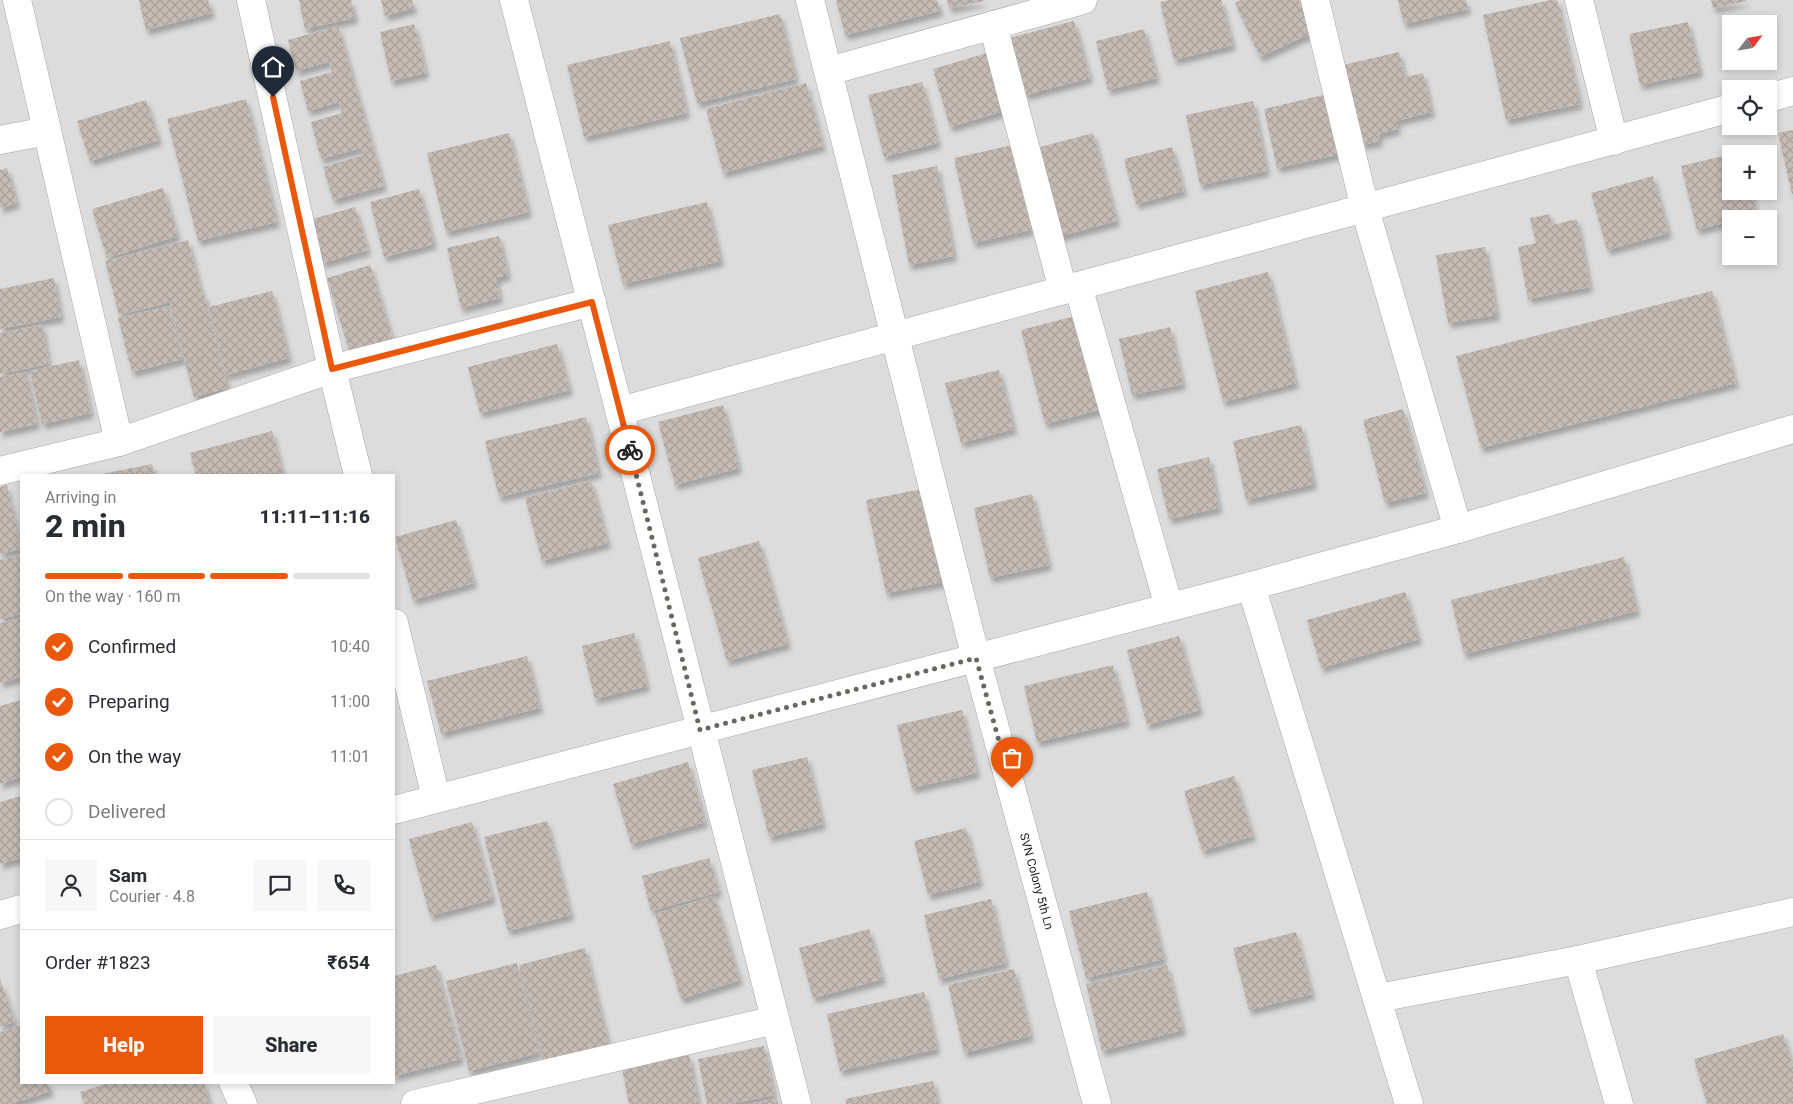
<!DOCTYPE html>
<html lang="en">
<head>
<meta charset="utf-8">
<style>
  body { margin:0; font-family:Roboto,sans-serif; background:#f7f7f7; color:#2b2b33; height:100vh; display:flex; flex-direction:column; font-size:19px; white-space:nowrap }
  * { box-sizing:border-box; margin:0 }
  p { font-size:16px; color:#7c7c81 }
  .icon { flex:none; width:28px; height:28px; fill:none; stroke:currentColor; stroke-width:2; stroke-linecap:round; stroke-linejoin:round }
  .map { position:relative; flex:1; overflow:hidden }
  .details { position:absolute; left:20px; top:474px; width:375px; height:610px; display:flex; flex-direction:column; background:#fff; border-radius:0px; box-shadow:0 2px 8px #0003 }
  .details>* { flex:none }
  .needle { width:32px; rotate:59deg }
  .buttons { position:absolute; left:1722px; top:15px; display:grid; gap:10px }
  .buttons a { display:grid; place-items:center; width:55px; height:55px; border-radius:0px; background:#fff; box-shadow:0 2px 8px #0003; font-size:25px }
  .pin { position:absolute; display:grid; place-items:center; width:42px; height:42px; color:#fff; margin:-51px -21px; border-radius:50% 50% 50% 0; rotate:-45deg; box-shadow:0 0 5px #0007 }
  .pin .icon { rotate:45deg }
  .courier { position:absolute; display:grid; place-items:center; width:50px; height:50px; margin:-25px; border:4px solid #ea580c; border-radius:50%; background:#fff; color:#222; box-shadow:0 1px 6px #0007 }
  .overview em { font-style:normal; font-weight:800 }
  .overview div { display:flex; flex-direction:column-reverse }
  .overview { display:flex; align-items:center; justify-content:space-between; height:85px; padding:0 25px }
  h1 { font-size:32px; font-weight:800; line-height:38px }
  .bar { display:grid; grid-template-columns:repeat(4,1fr); gap:8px 5px; align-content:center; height:60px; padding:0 25px }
  .bar i { height:6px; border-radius:4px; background:#e1e1e2 }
  .bar .current { background:#ea580c }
  .bar p { grid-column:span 4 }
  .line { display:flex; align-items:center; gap:12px; padding:0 25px; border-top:1px solid #e1e1e2 }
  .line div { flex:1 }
  .round { display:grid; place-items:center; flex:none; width:52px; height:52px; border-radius:0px; background:#f7f7f7 }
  ol { padding:0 25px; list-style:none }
  li { display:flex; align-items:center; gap:15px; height:55px }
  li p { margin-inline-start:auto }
  li .icon { padding:5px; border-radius:50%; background:#ea580c; color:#fff; stroke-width:4 }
  li:last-child { color:#7c7c81 }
  li i { width:28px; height:28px; border:2px solid #e1e1e2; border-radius:50% }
  .primary-button { display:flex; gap:10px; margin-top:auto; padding:10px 25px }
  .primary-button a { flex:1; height:58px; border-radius:0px; background:#ea580c; color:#fff; font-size:20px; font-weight:800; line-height:58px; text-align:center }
  .primary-button a+a { background:#f7f7f7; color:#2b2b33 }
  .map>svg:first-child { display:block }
  .residential { fill:#dddcdc; fill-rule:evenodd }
  .building { fill:url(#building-cross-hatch); filter:url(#shadow) }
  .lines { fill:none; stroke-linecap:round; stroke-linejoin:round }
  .street-casing { stroke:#a6a6a6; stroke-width:29 }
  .street { stroke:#fff; stroke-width:28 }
  .done { stroke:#686764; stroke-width:5; stroke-dasharray:0 9 }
  .route { stroke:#ea580c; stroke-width:6 }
  .labels { text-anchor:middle; stroke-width:5; stroke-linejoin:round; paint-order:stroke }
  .street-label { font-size:12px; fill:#1f1f1f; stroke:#fff }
</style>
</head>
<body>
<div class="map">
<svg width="1793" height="1104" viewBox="0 0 1793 1104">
  <defs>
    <pattern id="building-cross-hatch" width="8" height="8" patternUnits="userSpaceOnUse" patternTransform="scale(1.25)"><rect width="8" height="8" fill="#c5bbb4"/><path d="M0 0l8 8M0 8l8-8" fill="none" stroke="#a9a09a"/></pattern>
    <filter id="shadow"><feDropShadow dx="3" dy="5.5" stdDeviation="2.5" flood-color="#0004"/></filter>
  </defs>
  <rect width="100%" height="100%" fill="#f0ece5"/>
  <path class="residential" d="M0,0h1793v1104h-1793zM1731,24h38v37h-38zM1731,89h38v37h-38zM1731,154h38v37h-38zM1731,219h38v37h-38zM21,475h373v607h-373z"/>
  <g class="building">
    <polygon points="139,0 208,0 212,13 146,30"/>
    <polygon points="299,0 351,0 355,18 305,29"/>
    <polygon points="381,0 412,0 414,8 385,16"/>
    <polygon points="836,0 937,0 940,11 845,35"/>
    <polygon points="947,0 984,0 984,1 949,8"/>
    <polygon points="1169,0 1221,0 1233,45 1174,60 1160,2"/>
    <polygon points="1241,0 1299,0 1314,32 1260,57 1235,3"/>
    <polygon points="1398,0 1466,0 1468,9 1404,24"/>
    <polygon points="1551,0 1557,0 1580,104 1506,120 1483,15"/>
    <polygon points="1711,0 1747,0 1747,1 1713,8"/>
    <polygon points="780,14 796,79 697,103 680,38"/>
    <polygon points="1074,21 1090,78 1025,95 1009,38"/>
    <polygon points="1688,22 1700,72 1640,85 1629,34"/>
    <polygon points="414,24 426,73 391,81 380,32"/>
    <polygon points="338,26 384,186 333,200 323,167 363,155 361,148 321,159 311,122 342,113 339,102 308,111 300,81 332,72 329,62 296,71 288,40"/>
    <polygon points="1144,29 1157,78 1108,90 1096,41"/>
    <polygon points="670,41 687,113 584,137 567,65"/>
    <polygon points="990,52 1007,110 950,127 933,69"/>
    <polygon points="1399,52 1405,77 1423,73 1432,112 1396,121 1398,129 1379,134 1380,141 1362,145 1343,65"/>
    <polygon points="922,82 938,143 884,157 868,95"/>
    <polygon points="806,83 823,146 723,173 706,109"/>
    <polygon points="1327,94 1341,154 1277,168 1264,109"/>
    <polygon points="246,99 277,222 198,241 167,119"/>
    <polygon points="146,100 159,140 90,161 77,121"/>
    <polygon points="1253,101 1267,171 1200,185 1186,115"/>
    <polygon points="1793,130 1793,194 1792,194 1778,133"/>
    <polygon points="509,133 529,212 446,232 427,153"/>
    <polygon points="1093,133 1117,221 1057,237 1033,149"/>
    <polygon points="1012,145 1031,230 973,243 954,158"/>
    <polygon points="1172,147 1184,191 1136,204 1124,159"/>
    <polygon points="1731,154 1731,191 1751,191 1757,215 1731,219 1731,221 1697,230 1681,166"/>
    <polygon points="937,166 954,256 909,265 892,175"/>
    <polygon points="7,168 17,203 0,208 0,170"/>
    <polygon points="1653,176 1669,233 1607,250 1591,193"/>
    <polygon points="163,188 178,236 107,258 92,209"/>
    <polygon points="419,189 434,244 384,257 370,202"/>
    <polygon points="707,202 721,261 623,284 608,225"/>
    <polygon points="355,207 368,250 322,263 309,220"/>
    <polygon points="1550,214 1552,225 1577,219 1590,287 1528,299 1518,247 1536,243 1530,218"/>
    <polygon points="499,236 508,275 496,278 500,298 461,308 447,248"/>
    <polygon points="188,240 202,295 204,294 228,388 194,397 170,303 190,297 119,315 105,261"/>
    <polygon points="1485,247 1497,315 1448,323 1436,255"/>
    <polygon points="370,265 395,347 352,360 327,278"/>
    <polygon points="1268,272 1296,383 1223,402 1195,291"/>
    <polygon points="54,278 61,317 0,329 0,289"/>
    <polygon points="272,291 289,358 226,375 209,307"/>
    <polygon points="1712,291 1736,383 1481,448 1456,356"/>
    <polygon points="169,306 183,359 132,372 118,318"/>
    <polygon points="1079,315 1104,409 1045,424 1021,330"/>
    <polygon points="42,325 49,364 0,374 0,333"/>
    <polygon points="1170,327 1183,384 1132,395 1119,339"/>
    <polygon points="557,344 570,390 480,413 468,367"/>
    <polygon points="79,360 91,413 42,424 30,371"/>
    <polygon points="999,370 1014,429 961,443 945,383"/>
    <polygon points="26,372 37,424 0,432 0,377"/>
    <polygon points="723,405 739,468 675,485 658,422"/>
    <polygon points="1403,409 1426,493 1385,503 1363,420"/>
    <polygon points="586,417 599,473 499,497 485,441"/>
    <polygon points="1301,425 1314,484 1246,500 1233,441"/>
    <polygon points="272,431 283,475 196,475 190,453"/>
    <polygon points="1209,457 1219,508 1169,519 1157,469"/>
    <polygon points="152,464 154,475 102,475 102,474"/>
    <polygon points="591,481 608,543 542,561 525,498"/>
    <polygon points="7,485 21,549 0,554 0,487"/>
    <polygon points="922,489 943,582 886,593 866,500"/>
    <polygon points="1032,494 1049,565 990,578 974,508"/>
    <polygon points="456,520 474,583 413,600 395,537"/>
    <polygon points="759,541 788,644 727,661 698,558"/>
    <polygon points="21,555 21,614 0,619 0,560"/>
    <polygon points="1624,557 1637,611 1464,654 1451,600"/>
    <polygon points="1405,592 1419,639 1321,668 1307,620"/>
    <polygon points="21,618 21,677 0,683 0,623"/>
    <polygon points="634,633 647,686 595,699 582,646"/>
    <polygon points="1179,636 1200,710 1147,725 1127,650"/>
    <polygon points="527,656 540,708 441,733 427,681"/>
    <polygon points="1113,665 1127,721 1037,742 1024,686"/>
    <polygon points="21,700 21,777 0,784 0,706"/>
    <polygon points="962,710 977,773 912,788 897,725"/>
    <polygon points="807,757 823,824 769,837 752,770"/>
    <polygon points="688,762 705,822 631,844 613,784"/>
    <polygon points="1234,776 1253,836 1202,851 1184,791"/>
    <polygon points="21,796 21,858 0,864 0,802"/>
    <polygon points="547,821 571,915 508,931 484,837"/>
    <polygon points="472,822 493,899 430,916 409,839"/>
    <polygon points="966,828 980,882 928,895 914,841"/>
    <polygon points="709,858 719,892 651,911 642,876"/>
    <polygon points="1147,892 1164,959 1086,978 1069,911"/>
    <polygon points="714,896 740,980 681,999 655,914"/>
    <polygon points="991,899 1006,963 939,979 924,915"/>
    <polygon points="869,929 883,979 813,998 799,948"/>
    <polygon points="1296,932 1312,994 1249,1010 1233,948"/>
    <polygon points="585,948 609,1046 544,1062 519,965"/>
    <polygon points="517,963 539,1053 469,1071 446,981"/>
    <polygon points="436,965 461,1059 394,1076 394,976"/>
    <polygon points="1167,965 1183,1030 1102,1051 1086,984"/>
    <polygon points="1014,969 1031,1036 964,1053 948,985"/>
    <polygon points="0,979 15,1022 0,1027"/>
    <polygon points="924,992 937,1049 840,1071 827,1014"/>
    <polygon points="21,1025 21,1082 48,1082 51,1091 11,1104 0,1104 0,1032"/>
    <polygon points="1783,1034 1793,1068 1793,1104 1707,1104 1694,1059"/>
    <polygon points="764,1046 774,1095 731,1104 707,1104 698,1059"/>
    <polygon points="689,1055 699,1104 629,1104 622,1068"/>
    <polygon points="933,1081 938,1104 846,1104 845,1099"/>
    <polygon points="112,1082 204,1082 210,1104 84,1104 80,1092"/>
    <polygon points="777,1099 778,1104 755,1104 754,1103"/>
  </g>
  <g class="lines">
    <defs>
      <g id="street">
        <polyline points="17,0 119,442"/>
        <polyline points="251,0 332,369 358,475"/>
        <polyline points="514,0 797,1104"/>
        <path id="s1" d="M810,0l166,658 121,446"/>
        <polyline points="1315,0 1365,209 1458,529"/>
        <polyline points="1579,0 1614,141"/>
        <polyline points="993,25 1063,290"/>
        <polyline points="829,71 1083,0"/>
        <polyline points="1769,98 1793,91"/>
        <polyline points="0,140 47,131"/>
        <polyline points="1078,286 1169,607"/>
        <polyline points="620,411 1731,108"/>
        <polyline points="0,471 119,442 332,369 592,302"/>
        <polyline points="1251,586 1409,1104"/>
        <polyline points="394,623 436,798"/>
        <polyline points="394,810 1251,586 1458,529 1793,429"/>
        <polyline points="0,915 21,909"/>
        <polyline points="1578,960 1619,1104"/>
        <polyline points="1378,998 1578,960 1793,912"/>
        <polyline points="233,1082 243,1104"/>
        <polyline points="415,1104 775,1020"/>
      </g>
    </defs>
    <use href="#street" class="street-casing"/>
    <use href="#street" class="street"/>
  </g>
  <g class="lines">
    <polyline class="done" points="630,450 700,730 976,658 1012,788"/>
    <polyline class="route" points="273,97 332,369 592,302 630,450"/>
  </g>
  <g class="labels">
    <g class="street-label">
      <text dy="4" stroke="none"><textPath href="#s1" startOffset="910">SVN Colony 5th Ln</textPath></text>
    </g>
  </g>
</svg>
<div class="buttons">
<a><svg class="needle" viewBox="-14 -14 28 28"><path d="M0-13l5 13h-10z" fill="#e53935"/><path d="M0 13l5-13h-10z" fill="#7c7c81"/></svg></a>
<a><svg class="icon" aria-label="locate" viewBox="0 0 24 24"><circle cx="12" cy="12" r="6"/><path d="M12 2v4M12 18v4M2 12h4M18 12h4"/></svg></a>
<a>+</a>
<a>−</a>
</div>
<div class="pin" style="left:1012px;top:788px;background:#ea580c"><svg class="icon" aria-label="bag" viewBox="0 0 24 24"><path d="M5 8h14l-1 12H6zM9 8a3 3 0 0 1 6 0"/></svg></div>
<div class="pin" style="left:273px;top:97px;background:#1f2937"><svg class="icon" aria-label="home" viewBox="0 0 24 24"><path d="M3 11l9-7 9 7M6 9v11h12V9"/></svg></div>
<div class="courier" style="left:630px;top:450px"><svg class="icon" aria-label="bike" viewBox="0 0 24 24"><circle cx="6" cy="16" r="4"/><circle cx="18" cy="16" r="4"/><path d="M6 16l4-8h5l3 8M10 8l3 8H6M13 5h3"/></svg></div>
<section class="details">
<div class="overview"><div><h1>2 min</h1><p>Arriving in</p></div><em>11:11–11:16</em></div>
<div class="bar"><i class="current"></i><i class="current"></i><i class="current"></i><i></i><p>On the way · 160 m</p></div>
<ol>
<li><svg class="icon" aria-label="check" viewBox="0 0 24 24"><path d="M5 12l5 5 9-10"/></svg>Confirmed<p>10:40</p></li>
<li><svg class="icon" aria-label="check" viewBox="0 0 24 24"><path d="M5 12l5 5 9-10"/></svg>Preparing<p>11:00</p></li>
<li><svg class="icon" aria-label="check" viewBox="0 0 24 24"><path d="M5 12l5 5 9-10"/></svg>On the way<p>11:01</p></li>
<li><i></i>Delivered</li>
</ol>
<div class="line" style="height:90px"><a class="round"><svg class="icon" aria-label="person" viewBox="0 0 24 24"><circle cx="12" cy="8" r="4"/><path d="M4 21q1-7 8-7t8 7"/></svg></a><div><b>Sam</b><p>Courier · 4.8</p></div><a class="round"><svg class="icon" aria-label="chat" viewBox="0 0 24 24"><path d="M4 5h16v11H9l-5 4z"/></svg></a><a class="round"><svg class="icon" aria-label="phone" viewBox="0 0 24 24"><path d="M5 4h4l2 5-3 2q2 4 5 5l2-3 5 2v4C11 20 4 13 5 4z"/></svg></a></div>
<div class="line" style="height:65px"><div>Order #1823</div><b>₹654</b></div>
<div class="primary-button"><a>Help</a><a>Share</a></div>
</section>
</div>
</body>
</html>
